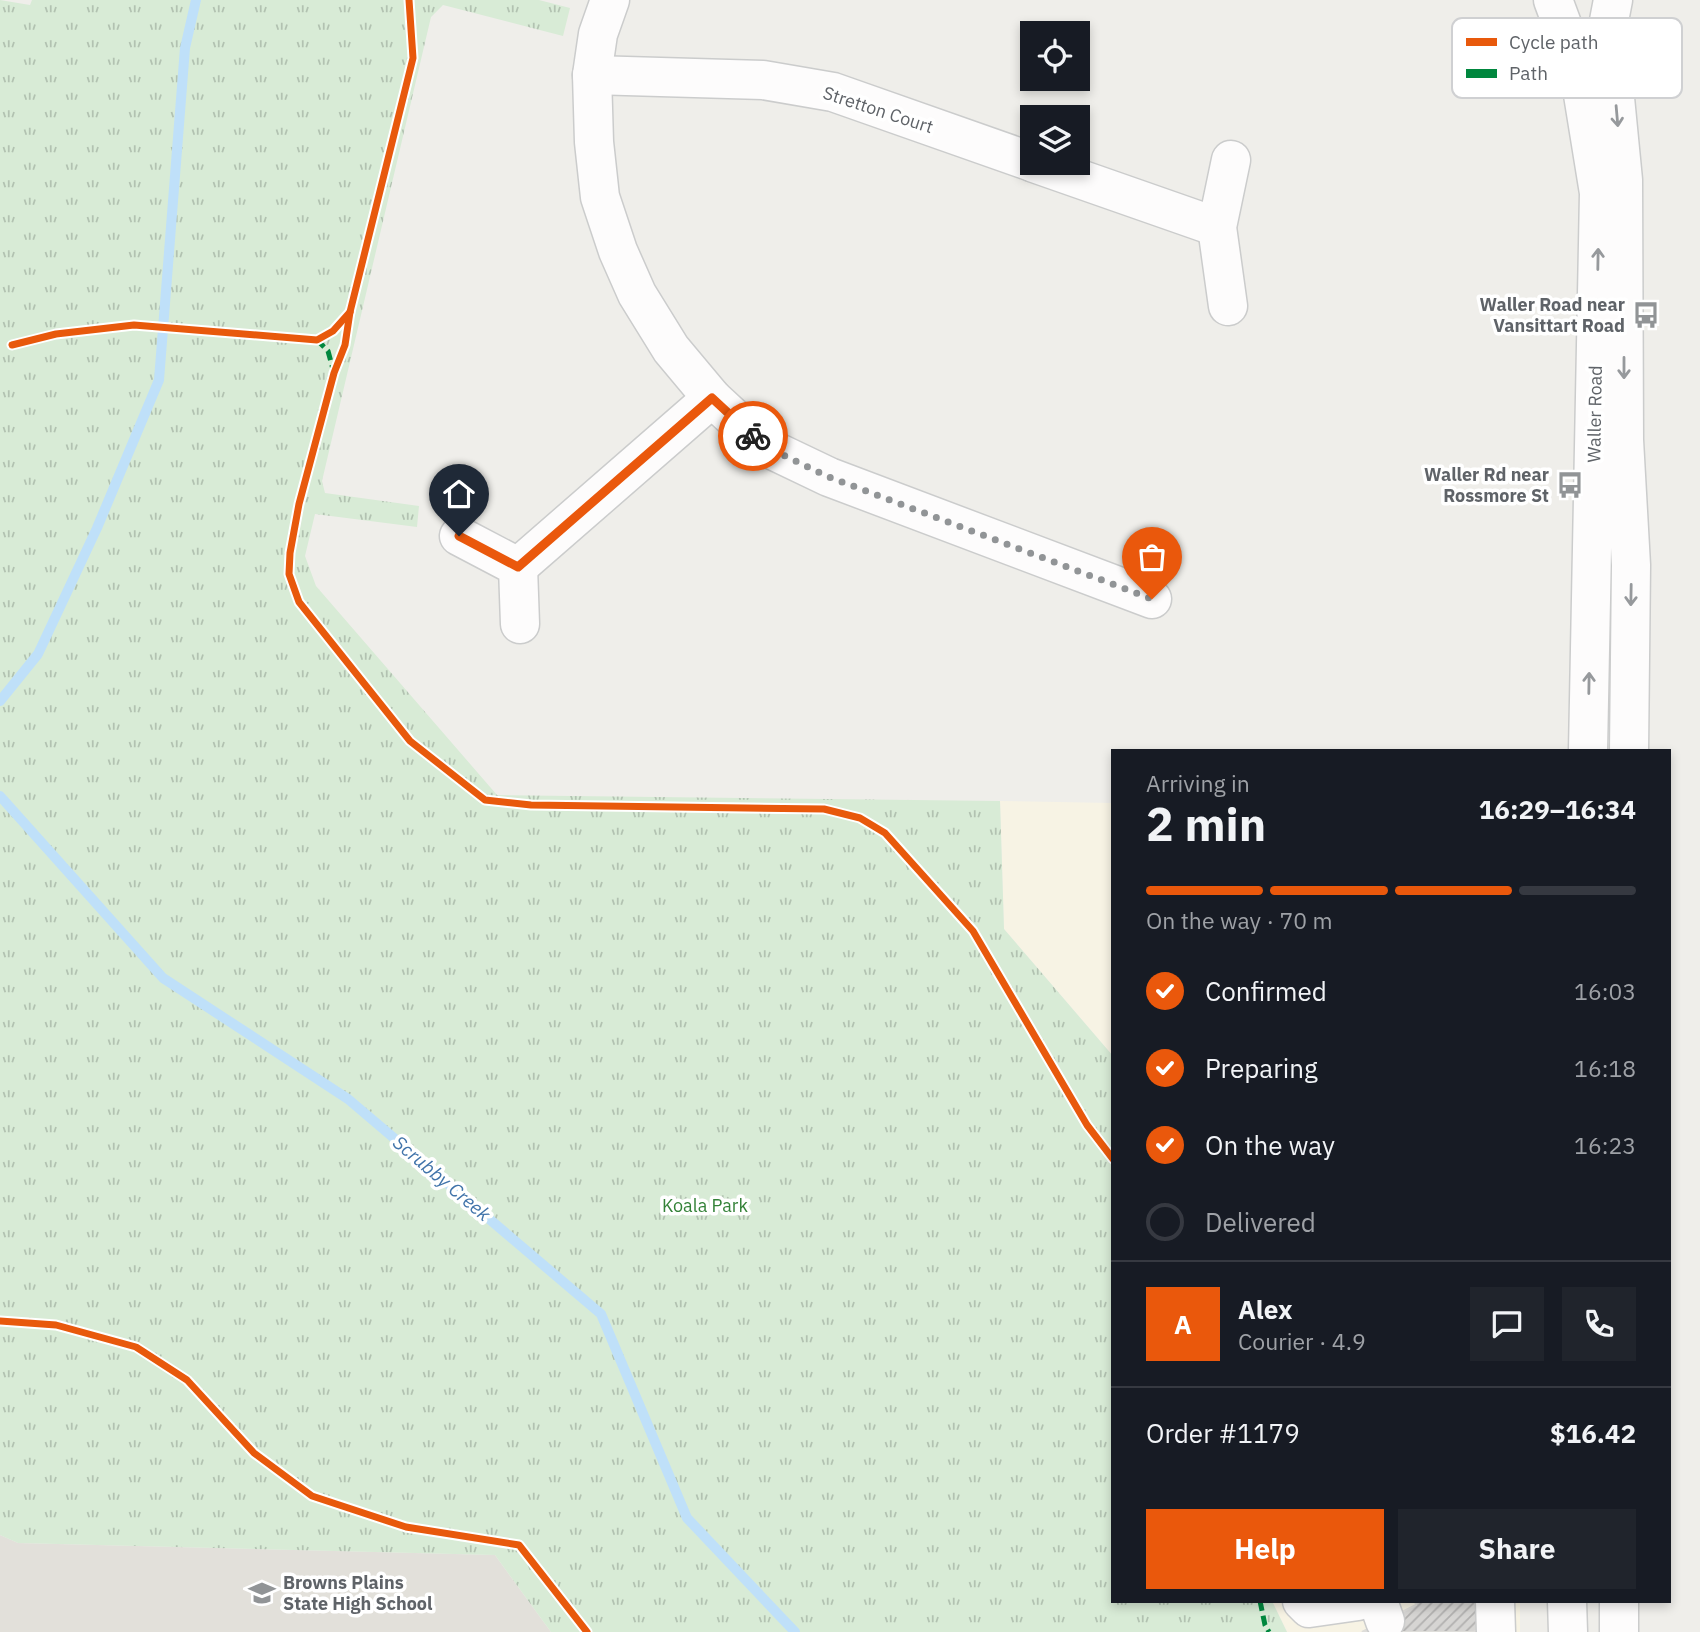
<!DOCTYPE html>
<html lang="en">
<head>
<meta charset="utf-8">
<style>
  body { margin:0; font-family:"IBM Plex Sans",sans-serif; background:#20242c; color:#f1f3f6; height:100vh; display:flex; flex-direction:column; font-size:26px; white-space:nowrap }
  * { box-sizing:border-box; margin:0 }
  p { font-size:23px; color:#9ea1a6 }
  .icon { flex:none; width:38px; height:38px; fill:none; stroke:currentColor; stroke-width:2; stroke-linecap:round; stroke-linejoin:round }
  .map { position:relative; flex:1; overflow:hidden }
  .drawer { position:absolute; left:1111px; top:749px; width:560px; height:854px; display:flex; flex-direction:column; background:#171b24; border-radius:0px; box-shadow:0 4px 10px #0003 }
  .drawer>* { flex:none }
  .tools { position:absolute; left:1020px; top:21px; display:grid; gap:14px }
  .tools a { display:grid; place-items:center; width:70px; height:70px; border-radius:0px; background:#171b24; box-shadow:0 4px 10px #0003; font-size:35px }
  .pin { position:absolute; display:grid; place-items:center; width:60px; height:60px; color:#fff; margin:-72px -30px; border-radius:50% 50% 50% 0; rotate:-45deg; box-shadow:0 0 7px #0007 }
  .pin .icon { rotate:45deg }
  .courier { position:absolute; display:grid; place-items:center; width:70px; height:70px; margin:-35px; border:5px solid #ea580c; border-radius:50%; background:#fff; color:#222; box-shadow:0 2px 9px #0007 }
  .head em { font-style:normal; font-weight:700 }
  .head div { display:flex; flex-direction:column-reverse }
  .head { display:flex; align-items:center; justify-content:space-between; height:119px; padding:0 35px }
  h1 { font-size:46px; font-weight:700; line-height:52px }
  .bar { display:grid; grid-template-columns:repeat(4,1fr); gap:10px 7px; align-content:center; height:84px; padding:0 35px }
  .bar i { height:9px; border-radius:5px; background:#363941 }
  .bar .on { background:#ea580c }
  .bar p { grid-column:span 4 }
  .line { display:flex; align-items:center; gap:18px; padding:0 35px; border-top:2px solid #363941 }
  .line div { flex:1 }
  .round { display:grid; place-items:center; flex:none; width:74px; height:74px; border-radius:0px; background:#20242c }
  ol { padding:0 35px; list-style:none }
  li { display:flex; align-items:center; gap:21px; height:77px }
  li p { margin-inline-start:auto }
  li .icon { padding:7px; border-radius:50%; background:#ea580c; color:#fff; stroke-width:4 }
  li:last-child { color:#9ea1a6 }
  li i { width:38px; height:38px; border:4px solid #363941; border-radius:50% }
  .button { display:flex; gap:14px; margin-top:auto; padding:14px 35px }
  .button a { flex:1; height:80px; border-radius:0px; background:#ea580c; color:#fff; font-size:28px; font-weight:700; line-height:80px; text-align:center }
  .button a+a { background:#20242c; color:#f1f3f6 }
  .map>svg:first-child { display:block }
  .commercial { fill:#f7f3e4 }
  .education { fill:#e2e0da }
  .grass { fill:url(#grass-tufts) }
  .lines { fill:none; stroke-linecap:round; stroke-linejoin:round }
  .stream { stroke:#bfe0f9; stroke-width:10 }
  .building { fill:url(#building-hatch); stroke:#deddd9; stroke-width:2 }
  .minor-casing { stroke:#cbcccc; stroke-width:41 }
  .minor { stroke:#fdfcfc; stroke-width:38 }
  .quiet { stroke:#00873e; stroke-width:5; stroke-dasharray:10 5; stroke-linecap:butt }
  .cycleway-casing { stroke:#fff; stroke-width:11 }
  .cycleway { stroke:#e8590c; stroke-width:7 }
  .oneway { stroke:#96999c }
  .done { stroke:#919496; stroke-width:7; stroke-dasharray:0 12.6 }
  .route { stroke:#ea580c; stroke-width:9 }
  .labels { text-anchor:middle; stroke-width:7; stroke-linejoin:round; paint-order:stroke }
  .street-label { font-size:18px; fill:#5f6368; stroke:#fff }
  .poi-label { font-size:18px; font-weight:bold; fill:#5f6368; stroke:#fff; text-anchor:end }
  .park-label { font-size:18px; fill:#348238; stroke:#fff }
  .water-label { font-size:19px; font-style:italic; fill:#4174aa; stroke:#fff }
  .key { fill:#fff; stroke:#cfd0d2; stroke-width:2 }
  .key-label { font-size:19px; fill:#5f6368 }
</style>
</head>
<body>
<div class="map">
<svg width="1700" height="1632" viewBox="0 0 1700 1632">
  <defs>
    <pattern id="grass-tufts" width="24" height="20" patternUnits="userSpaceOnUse" patternTransform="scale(1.75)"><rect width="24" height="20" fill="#d8ebd6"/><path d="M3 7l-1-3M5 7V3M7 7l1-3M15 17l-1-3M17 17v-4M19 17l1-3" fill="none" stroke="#b2c2b1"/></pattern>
    <pattern id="building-hatch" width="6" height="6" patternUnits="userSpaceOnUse" patternTransform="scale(1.75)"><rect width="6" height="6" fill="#d6d5d3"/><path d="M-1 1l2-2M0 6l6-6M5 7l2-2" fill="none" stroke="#b1b0af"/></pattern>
  </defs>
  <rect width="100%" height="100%" fill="#efeeea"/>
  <g class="commercial">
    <polygon points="1000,801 1113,803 1113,1056 1004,929"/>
    <polygon points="1272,1601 1520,1601 1520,1632 1287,1632"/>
  </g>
  <polygon class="education" points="0,1535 18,1543 495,1555 551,1632 0,1632"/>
  <polygon class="grass" points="0,0 30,5 32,0 539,0 570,8 563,36 443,5 431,17 322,481 325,493 419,506 417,527 315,514 305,556 316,586 497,795 1000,801 1004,929 1113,1056 1113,1601 1272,1601 1287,1632 551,1632 495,1555 18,1543 0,1535"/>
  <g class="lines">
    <g class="stream">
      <polyline points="0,701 38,654 97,528 159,380 185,48 196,0"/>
      <polyline points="0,796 163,978 348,1099 601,1314 687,1518 795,1632"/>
    </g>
  </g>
  <polygon class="building" points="1415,1601 1477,1601 1489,1625 1474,1632 1362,1632 1416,1605"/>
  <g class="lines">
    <defs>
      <g id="minor">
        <polyline points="610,0 598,34 592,75 594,142 600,197 618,251 637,294 671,349 712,398 764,446 829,477 1152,599"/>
        <polyline points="1553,0 1579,70 1599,193 1588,751"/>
        <polyline points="1613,0 1608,26 1623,180 1624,440 1631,565 1629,751"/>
        <polyline points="592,75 763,80 833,92 1032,162"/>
        <polyline points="1034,163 1217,227"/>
        <polyline points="1228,306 1217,227 1231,160"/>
        <polyline points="459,536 518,567 520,624"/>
        <polyline points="518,567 712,398"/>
        <polyline points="1302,1601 1309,1608 1358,1601"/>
        <polyline points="1378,1601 1385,1621"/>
        <polyline points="1495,1601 1496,1632"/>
        <polyline points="1567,1601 1568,1632"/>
        <polyline points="1619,1632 1619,1601"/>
      </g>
    </defs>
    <use href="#minor" class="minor-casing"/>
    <use href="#minor" class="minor"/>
    <g class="quiet">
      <polyline points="317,340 328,351 334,373"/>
      <polyline points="1260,1601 1265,1625 1269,1632"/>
    </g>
    <defs>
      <g id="cycleway">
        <polyline points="409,0 413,58 350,312 345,345 334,373 299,504 290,553 289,574 299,602 410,741 485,800 531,805 824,809 860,818 885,833 973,931 1087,1125 1113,1159"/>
        <polyline points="12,345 56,334 134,325 317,340 333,331 350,312"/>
        <polyline points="0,1321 56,1325 136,1347 187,1380 254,1453 312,1496 406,1527 519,1545 587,1632"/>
      </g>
    </defs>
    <use href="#cycleway" class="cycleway-casing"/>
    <use href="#cycleway" class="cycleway"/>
  </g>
  <defs><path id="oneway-shaft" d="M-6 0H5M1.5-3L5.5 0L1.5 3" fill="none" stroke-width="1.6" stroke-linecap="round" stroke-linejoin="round" transform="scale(1.75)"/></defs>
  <g class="oneway">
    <use href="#oneway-shaft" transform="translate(1617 116) rotate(85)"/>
    <use href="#oneway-shaft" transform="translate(1598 259) rotate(-89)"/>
    <use href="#oneway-shaft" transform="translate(1624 368) rotate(90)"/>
    <use href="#oneway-shaft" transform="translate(1631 595) rotate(91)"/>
    <use href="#oneway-shaft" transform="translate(1589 683) rotate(-89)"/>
  </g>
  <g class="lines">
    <polyline class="done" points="753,436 764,446 829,477 1152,599"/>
    <polyline class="route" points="459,536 518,567 712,398 753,436"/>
  </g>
  <defs>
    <symbol id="bus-bare" viewBox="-9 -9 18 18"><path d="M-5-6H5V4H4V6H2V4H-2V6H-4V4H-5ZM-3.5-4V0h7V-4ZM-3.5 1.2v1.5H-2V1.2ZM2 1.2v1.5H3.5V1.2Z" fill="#919496" stroke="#fff" stroke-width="2.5" paint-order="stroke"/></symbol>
    <symbol id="school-bare" viewBox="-9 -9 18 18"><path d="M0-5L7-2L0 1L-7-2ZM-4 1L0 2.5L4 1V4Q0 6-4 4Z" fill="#919496" stroke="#fff" stroke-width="2.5" paint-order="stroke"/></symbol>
  </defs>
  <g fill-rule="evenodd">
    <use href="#bus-bare" x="1627" y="296" width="38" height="38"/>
    <use href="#bus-bare" x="1551" y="466" width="38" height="38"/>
    <use href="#school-bare" x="243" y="1574" width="38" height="38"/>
  </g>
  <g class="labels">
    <g class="street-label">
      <text transform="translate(878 110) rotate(18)" y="6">Stretton Court</text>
      <text transform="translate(1595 414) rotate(-89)" y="6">Waller Road</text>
    </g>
    <g class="poi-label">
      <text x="1625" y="311">Waller Road near<tspan x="1625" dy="21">Vansittart Road</tspan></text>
      <text x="1549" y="481">Waller Rd near<tspan x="1549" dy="21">Rossmore St</tspan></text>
      <text x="283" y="1589" text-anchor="start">Browns Plains<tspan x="283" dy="21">State High School</tspan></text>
    </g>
    <g class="park-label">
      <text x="705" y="1212">Koala Park</text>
    </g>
    <g class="water-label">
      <text transform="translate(442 1178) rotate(40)" y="7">Scrubby Creek</text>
    </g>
  </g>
  <rect x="1452" y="18" width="230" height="80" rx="10" class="key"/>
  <rect x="1466" y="38" width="31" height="8" fill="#e8590c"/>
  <rect x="1466" y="69" width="31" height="9" fill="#00873e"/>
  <g class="key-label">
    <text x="1509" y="49">Cycle path</text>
    <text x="1509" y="80">Path</text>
  </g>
</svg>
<div class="tools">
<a><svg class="icon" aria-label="locate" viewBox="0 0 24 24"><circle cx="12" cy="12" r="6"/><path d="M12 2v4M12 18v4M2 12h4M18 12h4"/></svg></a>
<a><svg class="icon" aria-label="layers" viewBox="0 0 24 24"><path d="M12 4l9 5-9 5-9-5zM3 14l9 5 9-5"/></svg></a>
</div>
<div class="pin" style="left:1152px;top:599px;background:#ea580c"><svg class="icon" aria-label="bag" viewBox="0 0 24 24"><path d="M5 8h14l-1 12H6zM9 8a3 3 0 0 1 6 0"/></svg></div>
<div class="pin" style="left:459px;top:536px;background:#1f2937"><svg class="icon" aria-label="home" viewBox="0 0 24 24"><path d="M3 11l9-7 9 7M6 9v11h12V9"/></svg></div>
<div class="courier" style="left:753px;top:436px"><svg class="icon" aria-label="bike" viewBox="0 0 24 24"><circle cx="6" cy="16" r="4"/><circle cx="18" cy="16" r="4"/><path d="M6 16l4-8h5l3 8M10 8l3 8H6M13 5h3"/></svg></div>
<section class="drawer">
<div class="head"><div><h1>2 min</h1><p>Arriving in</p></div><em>16:29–16:34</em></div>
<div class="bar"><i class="on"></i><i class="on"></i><i class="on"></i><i></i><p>On the way · 70 m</p></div>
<ol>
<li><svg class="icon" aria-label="check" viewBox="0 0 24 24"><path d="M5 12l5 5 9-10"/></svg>Confirmed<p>16:03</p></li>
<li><svg class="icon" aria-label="check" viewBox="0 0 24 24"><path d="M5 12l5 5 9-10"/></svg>Preparing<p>16:18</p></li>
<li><svg class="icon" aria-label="check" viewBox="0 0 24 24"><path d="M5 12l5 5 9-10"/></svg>On the way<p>16:23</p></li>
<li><i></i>Delivered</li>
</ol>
<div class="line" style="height:126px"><b class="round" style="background:#ea580c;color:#fff">A</b><div><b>Alex</b><p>Courier · 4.9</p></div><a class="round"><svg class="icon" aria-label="chat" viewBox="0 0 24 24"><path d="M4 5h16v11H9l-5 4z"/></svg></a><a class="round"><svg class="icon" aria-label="phone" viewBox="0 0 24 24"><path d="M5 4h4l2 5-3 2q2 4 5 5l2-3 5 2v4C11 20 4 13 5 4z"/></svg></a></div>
<div class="line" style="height:91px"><div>Order #1179</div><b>$16.42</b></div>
<div class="button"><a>Help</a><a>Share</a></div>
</section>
</div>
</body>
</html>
